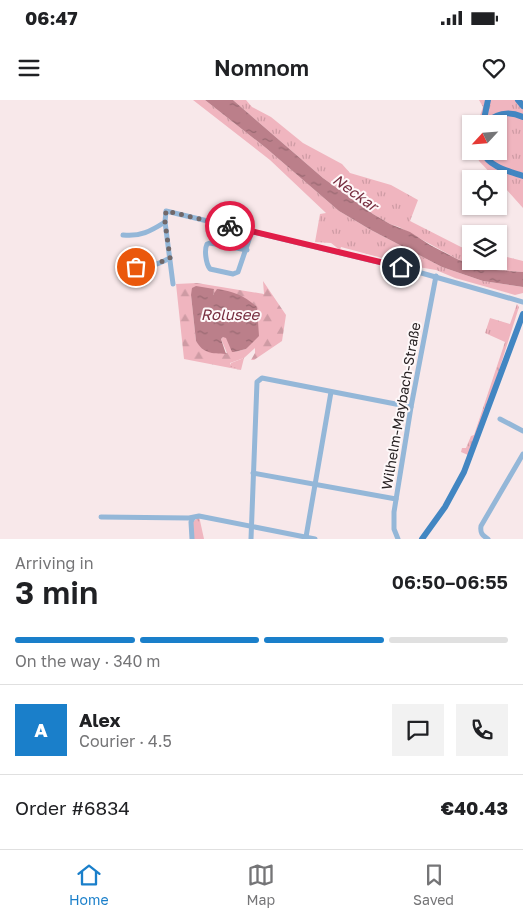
<!DOCTYPE html>
<html lang="en">
<head>
<meta charset="utf-8">
<style>
  body { margin:0; font-family:"Golos Text",sans-serif; background:#f2f2f2; color:#202124; height:100vh; display:flex; flex-direction:column; font-size:19px; white-space:nowrap }
  * { box-sizing:border-box; margin:0 }
  p { font-size:16px; color:#757577 }
  .icon { flex:none; width:28px; height:28px; fill:none; stroke:currentColor; stroke-width:2; stroke-linecap:round; stroke-linejoin:round }
  .map { position:relative; height:439px; overflow:hidden }
  .panel { display:flex; flex-direction:column; background:#fff; flex:1 }
  .panel>* { flex:none }
  .needle { width:32px; rotate:244deg }
  .fabs { position:absolute; left:462px; top:15px; display:grid; gap:10px }
  .fabs a { display:grid; place-items:center; width:45px; height:45px; border-radius:0px; background:#fff; box-shadow:0 1px 4px #0004; font-size:25px }
  .pin { position:absolute; display:grid; place-items:center; width:42px; height:42px; color:#fff; margin:-21px; border:2px solid #fff; border-radius:50%; box-shadow:0 1px 5px #0007 }
  .courier { position:absolute; display:grid; place-items:center; width:50px; height:50px; margin:-25px; border:4px solid #e11d48; border-radius:50%; background:#fff; color:#222; box-shadow:0 1px 6px #0007 }
  .head em { font-style:normal; font-weight:600 }
  .head div { display:flex; flex-direction:column-reverse }
  .head { display:flex; align-items:center; justify-content:space-between; height:85px; padding:0 15px }
  h1 { font-size:32px; font-weight:600; line-height:38px }
  .bar { display:grid; grid-template-columns:repeat(4,1fr); gap:8px 5px; align-content:center; height:60px; padding:0 15px }
  .bar i { height:6px; border-radius:4px; background:#e0e0e0 }
  .bar .on { background:#1a7fca }
  .bar p { grid-column:span 4 }
  .line { display:flex; align-items:center; gap:12px; padding:0 15px; border-top:1px solid #e0e0e0 }
  .line div { flex:1 }
  .round { display:grid; place-items:center; flex:none; width:52px; height:52px; border-radius:0px; background:#f2f2f2 }
  .status { display:flex; justify-content:space-between; align-items:center; height:35px; padding:0 25px; background:#fff; direction:ltr }
  .status svg { height:14px; fill:currentColor }
  header { display:flex; justify-content:space-between; align-items:center; height:65px; padding:0 15px; background:#fff; font-size:22px; font-weight:600 }
  .menu { display:flex; justify-content:space-around; align-items:center; height:70px; border-top:1px solid #e0e0e0; background:#fff; font-size:14px; color:#757577 }
  .menu a { display:grid; justify-items:center; gap:2px }
  .menu .on { color:#1a7fca }
  .map>svg:first-child { display:block }
  .grass { fill:url(#grass-tufts) }
  .forest { fill:url(#forest-firs); fill-rule:evenodd }
  .water { fill:url(#water-ripples) }
  .lines { fill:none; stroke-linecap:round; stroke-linejoin:round }
  .minor { stroke:#94b7d8; stroke-width:5 }
  .major { stroke:#4286c2; stroke-width:6 }
  .done { stroke:#716869; stroke-width:5; stroke-dasharray:0 9 }
  .route { stroke:#e11d48; stroke-width:6 }
  .labels { text-anchor:middle; stroke-width:4; stroke-linejoin:round; paint-order:stroke }
  .street-label { font-size:14px; fill:#292324; stroke:#fef8f9 }
  .water-label { font-size:15px; font-style:italic; fill:#762c3e; stroke:#fef8f9 }
</style>
</head>
<body>
<div class="status"><b>06:47</b><svg viewBox="0 0 49 12"><path d="M0 12V9h3v3zM5 12V6h3v6zM10 12V3h3v9zM15 12V0h3v12zM26 1h20v11H26zM47 4h2v5h-2z"/></svg></div>
<header><svg class="icon" aria-label="menu" viewBox="0 0 24 24"><path d="M4 6h16M4 12h16M4 18h16"/></svg>Nomnom<svg class="icon" aria-label="heart" viewBox="0 0 24 24"><path d="M12 20l-8-8c-3-5 5-10 8-4 3-6 11-1 8 4z"/></svg></header>
<div class="map">
<svg width="523" height="439" viewBox="0 0 523 439">
  <defs>
    <pattern id="grass-tufts" width="24" height="20" patternUnits="userSpaceOnUse" patternTransform="scale(1.25)"><rect width="24" height="20" fill="#f0b5bf"/><path d="M3 7l-1-3M5 7V3M7 7l1-3M15 17l-1-3M17 17v-4M19 17l1-3" fill="none" stroke="#ce9ba4"/></pattern>
    <pattern id="forest-firs" width="22" height="20" patternUnits="userSpaceOnUse" patternTransform="scale(1.25)"><rect width="22" height="20" fill="#f0b5bf"/><path d="M5 1l3.5 6h-7zM16 11l3.5 6h-7z" fill="#ce9ba4"/></pattern>
    <pattern id="water-ripples" width="26" height="14" patternUnits="userSpaceOnUse" patternTransform="scale(1.25)"><rect width="26" height="14" fill="#bb7f8a"/><path d="M2 4q2-2 4 0t4 0M15 11q2-2 4 0t4 0" fill="none" stroke="#986871"/></pattern>
  </defs>
  <rect width="100%" height="100%" fill="#f8e8ea"/>
  <g class="grass">
    <polygon points="193,0 205,0 266,48 339,111 371,130 442,167 483,181 523,187 523,193 515,195 455,178 436,170 412,166 341,147 340,150 331,143 315,142 320,114 326,113 270,60"/>
    <polygon points="233,0 246,0 252,7 271,17 303,43 342,64 350,73 391,85 418,100 410,121 461,147 471,149 471,161 499,161 499,155 523,161 523,172 496,170 459,160 399,127 390,124 373,114 323,78"/>
    <polygon points="479,0 523,0 523,108 499,81 499,79 496,79 479,61 475,51 499,51 499,24 477,24 483,7"/>
    <polygon points="517,204 519,207 487,308 468,355 461,352 462,348 466,348 471,336 474,335 505,242 485,233 490,218 510,224"/>
    <polygon points="244,258 241,270 229,267 231,263"/>
    <polygon points="199,416 204,439 194,439 192,423"/>
  </g>
  <path class="forest" d="M263,181l23,34 -4,26 -28,19h-3l4,-7v-5l-11,10 -14,5v4l11,3 -57,-11 -8,-75 21,-1 67,11zM214,189l-2,6 2,-1 38,48 -6,7 -12,3 -8,-15h-3l-2,2 6,14 -20,-2 -11,-10 -5,-46z"/>
  <g class="water">
    <polygon points="205,0 233,0 323,78 373,114 390,124 410,132 430,145 459,160 496,170 523,172 523,187 483,181 442,167 371,130 339,111 266,48"/>
    <path d="M196,186l18,3 -1,6 4,-6c18,3 26,6 40,18l2,29 -13,13 -12,3h-2l-6,-14 -3,-1 -2,2 5,15c-15,-1 -22,0 -30,-13l-5,-46 1,-7z"/>
  </g>
  <g class="lines">
    <g class="minor">
      <path d="M123,135c17,2 28,-4 42,-13"/>
      <path d="M247,150l-37,-7 -3,1c-3,6 -1,20 3,25l23,5 5,-2 14,-41"/>
      <path d="M125,165c17,5 30,1 45,-7"/>
      <polyline points="173,184 165,122 166,111 411,170 523,202"/>
      <polyline points="500,319 523,331"/>
      <polyline points="253,373 396,399"/>
      <polyline points="101,417 189,418 199,416 315,439"/>
      <polyline points="306,437 331,292"/>
      <polyline points="192,439 191,422 193,418"/>
      <polyline points="251,439 257,282 262,278 411,307"/>
      <polyline points="398,439 394,429 394,412 411,307 436,176"/>
      <path d="M488,439c-6,-4 -8,-6 -7,-13l42,-72"/>
    </g>
    <g class="major">
      <polyline points="518,0 523,6"/>
      <polyline points="483,24 488,0"/>
      <path d="M484,24c12,-11 24,-14 39,-7"/>
      <path d="M482,51c7,16 26,20 41,25"/>
      <polyline points="422,439 445,407 464,372 523,214"/>
    </g>
  </g>
  <g class="lines">
    <polyline class="done" points="136,167 152,166 170,158 165,122 166,111 230,126"/>
    <polyline class="route" points="230,126 401,167"/>
  </g>
  <g class="labels">
    <g class="street-label">
      <text transform="translate(401 306) rotate(-80)" y="5">Wilhelm-Maybach-Straße</text>
    </g>
    <g class="water-label">
      <text transform="translate(355 93) rotate(36)" y="5">Neckar</text>
      <text x="230" y="220">Rolusee</text>
    </g>
  </g>
</svg>
<div class="fabs">
<a><svg class="needle" viewBox="-14 -14 28 28"><path d="M0-13l5 13h-10z" fill="#e53935"/><path d="M0 13l5-13h-10z" fill="#757577"/></svg></a>
<a><svg class="icon" aria-label="locate" viewBox="0 0 24 24"><circle cx="12" cy="12" r="6"/><path d="M12 2v4M12 18v4M2 12h4M18 12h4"/></svg></a>
<a><svg class="icon" aria-label="layers" viewBox="0 0 24 24"><path d="M12 4l9 5-9 5-9-5zM3 14l9 5 9-5"/></svg></a>
</div>
<div class="pin" style="left:136px;top:167px;background:#ea580c"><svg class="icon" aria-label="bag" viewBox="0 0 24 24"><path d="M5 8h14l-1 12H6zM9 8a3 3 0 0 1 6 0"/></svg></div>
<div class="pin" style="left:401px;top:167px;background:#1f2937"><svg class="icon" aria-label="home" viewBox="0 0 24 24"><path d="M3 11l9-7 9 7M6 9v11h12V9"/></svg></div>
<div class="courier" style="left:230px;top:126px"><svg class="icon" aria-label="bike" viewBox="0 0 24 24"><circle cx="6" cy="16" r="4"/><circle cx="18" cy="16" r="4"/><path d="M6 16l4-8h5l3 8M10 8l3 8H6M13 5h3"/></svg></div>
</div>
<section class="panel">
<div class="head"><div><h1>3 min</h1><p>Arriving in</p></div><em>06:50–06:55</em></div>
<div class="bar"><i class="on"></i><i class="on"></i><i class="on"></i><i></i><p>On the way · 340 m</p></div>
<div class="line" style="height:90px"><b class="round" style="background:#1a7fca;color:#fff">A</b><div><b>Alex</b><p>Courier · 4.5</p></div><a class="round"><svg class="icon" aria-label="chat" viewBox="0 0 24 24"><path d="M4 5h16v11H9l-5 4z"/></svg></a><a class="round"><svg class="icon" aria-label="phone" viewBox="0 0 24 24"><path d="M5 4h4l2 5-3 2q2 4 5 5l2-3 5 2v4C11 20 4 13 5 4z"/></svg></a></div>
<div class="line" style="height:65px"><div>Order #6834</div><b>€40.43</b></div>
</section>
<nav class="menu">
<a class="on"><svg class="icon" aria-label="home" viewBox="0 0 24 24"><path d="M3 11l9-7 9 7M6 9v11h12V9"/></svg>Home</a>
<a><svg class="icon" aria-label="map" viewBox="0 0 24 24"><path d="M3 6l6-2 6 2 6-2v14l-6 2-6-2-6 2zM9 4v14M15 6v14"/></svg>Map</a>
<a><svg class="icon" aria-label="saved" viewBox="0 0 24 24"><path d="M7 4h10v16l-5-4-5 4z"/></svg>Saved</a>
</nav>
</body>
</html>
